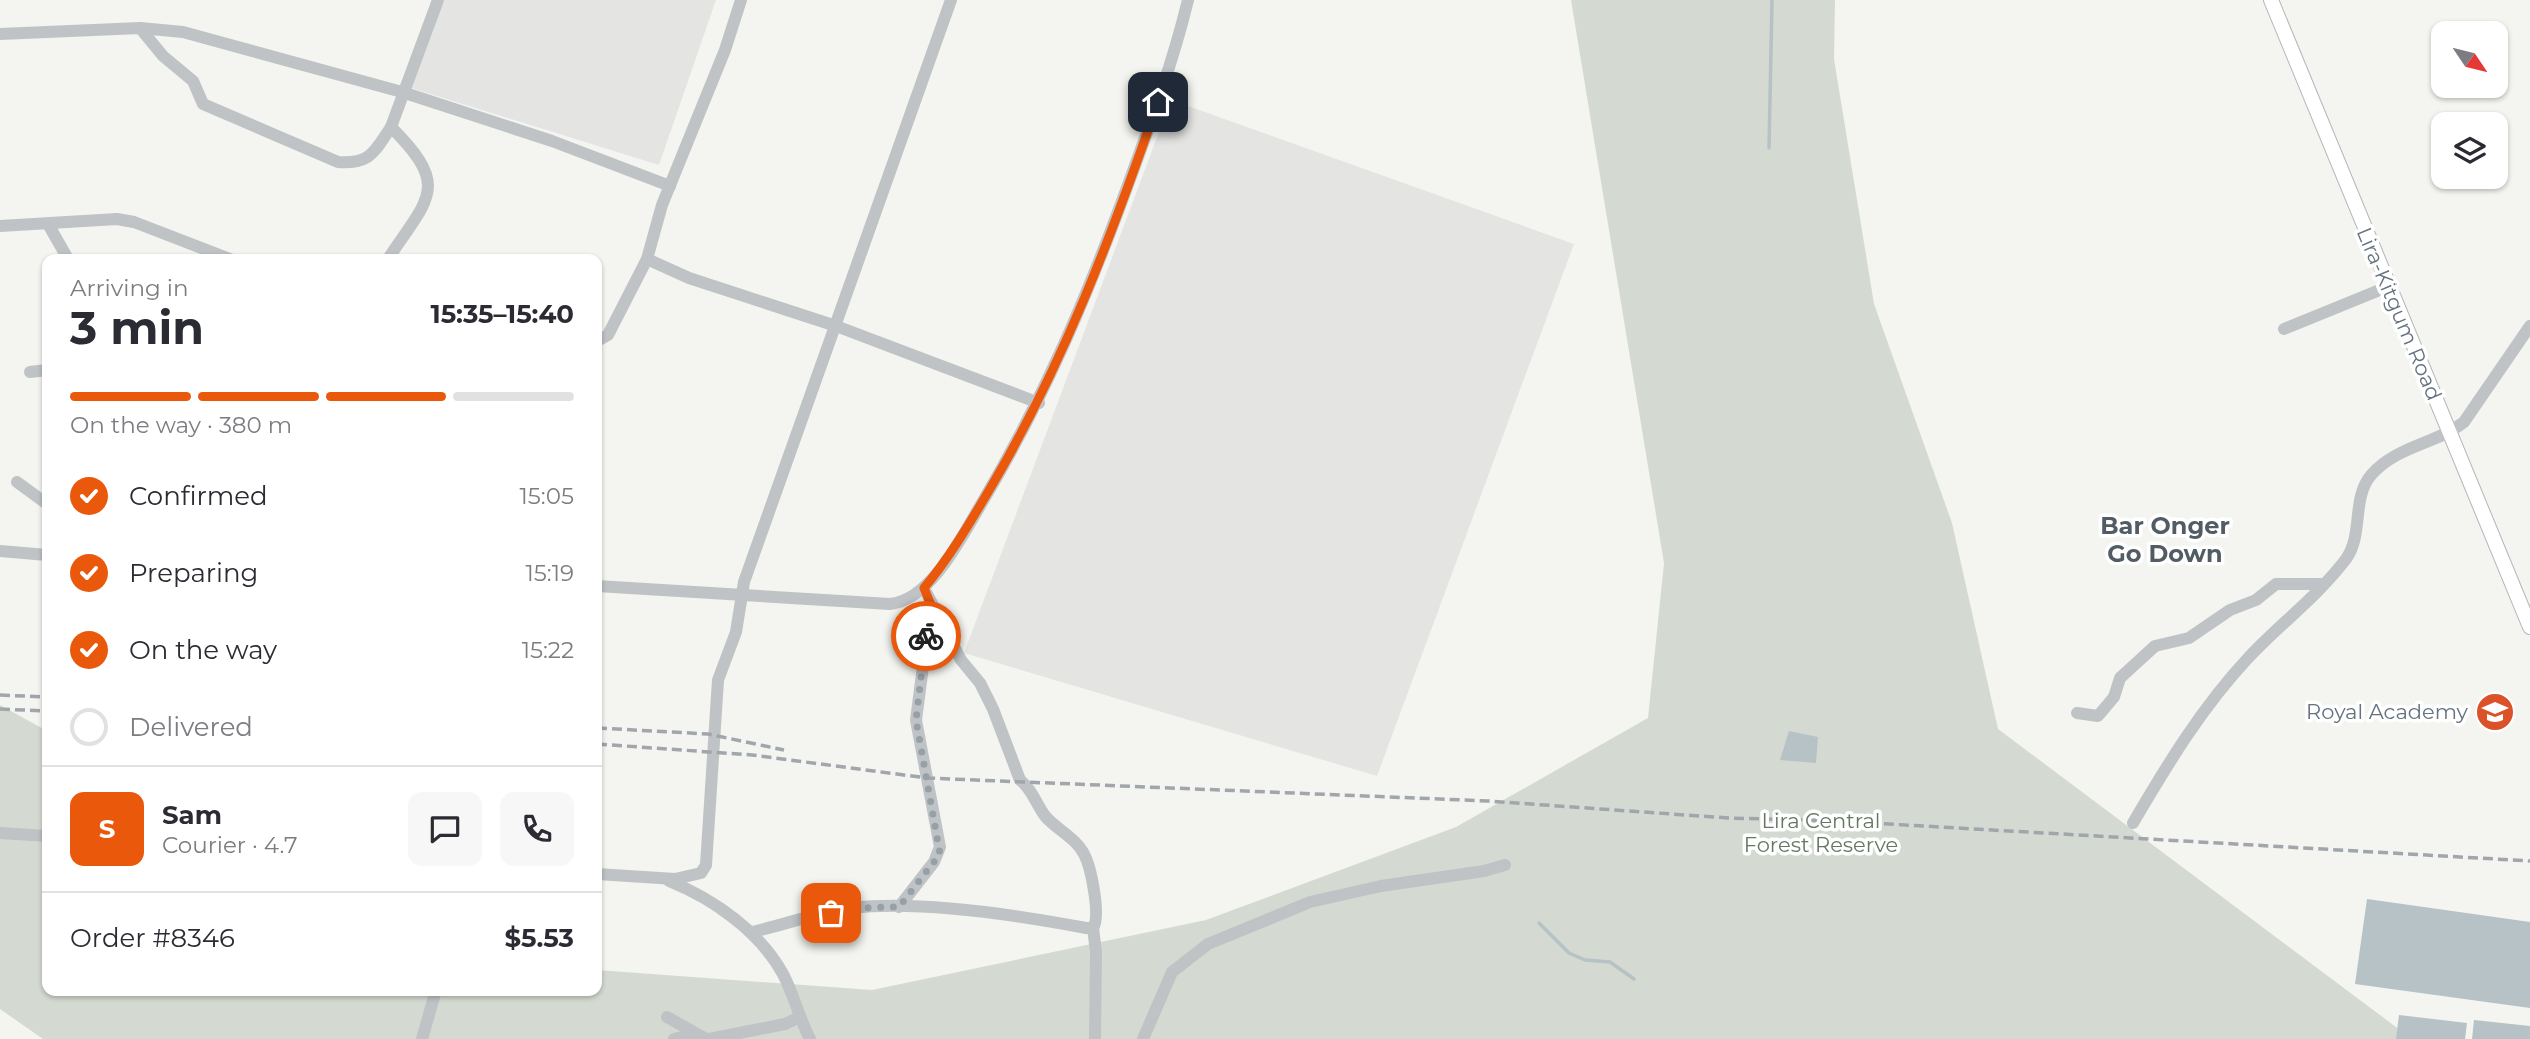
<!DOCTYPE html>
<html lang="en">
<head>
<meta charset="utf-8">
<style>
  body { margin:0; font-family:Montserrat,sans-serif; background:#f7f7f7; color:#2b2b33; height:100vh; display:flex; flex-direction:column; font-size:26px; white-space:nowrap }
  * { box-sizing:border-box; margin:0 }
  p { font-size:23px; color:#7c7c81 }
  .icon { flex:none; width:38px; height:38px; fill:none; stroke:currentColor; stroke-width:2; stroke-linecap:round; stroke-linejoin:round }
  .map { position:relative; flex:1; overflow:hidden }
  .panel { position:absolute; left:42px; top:254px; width:560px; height:742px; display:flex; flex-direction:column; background:#fff; border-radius:14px; box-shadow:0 2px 5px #0004 }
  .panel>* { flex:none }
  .needle { width:46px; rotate:125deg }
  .controls { position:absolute; left:2431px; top:21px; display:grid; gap:14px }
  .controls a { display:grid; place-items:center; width:77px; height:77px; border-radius:14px; background:#fff; box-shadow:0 2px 5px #0004; font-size:35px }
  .pin { position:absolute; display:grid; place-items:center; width:60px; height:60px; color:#fff; margin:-30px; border-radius:14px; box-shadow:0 4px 10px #0006 }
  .courier { position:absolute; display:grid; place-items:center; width:70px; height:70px; margin:-35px; border:5px solid #ea580c; border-radius:50%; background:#fff; color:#222; box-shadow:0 2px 9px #0007 }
  .summary em { font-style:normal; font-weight:700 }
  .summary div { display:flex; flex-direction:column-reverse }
  .summary { display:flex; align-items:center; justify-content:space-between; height:119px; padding:0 28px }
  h1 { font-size:46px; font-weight:700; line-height:52px }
  .bar { display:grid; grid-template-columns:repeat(4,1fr); gap:10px 7px; align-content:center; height:84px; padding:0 28px }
  .bar i { height:9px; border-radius:5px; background:#e1e1e2 }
  .bar .selected { background:#ea580c }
  .bar p { grid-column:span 4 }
  .line { display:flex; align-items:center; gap:18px; padding:0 28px; border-top:2px solid #e1e1e2 }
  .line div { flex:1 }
  .round { display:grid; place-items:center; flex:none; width:74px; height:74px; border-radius:14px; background:#f7f7f7 }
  ol { padding:0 28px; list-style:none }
  li { display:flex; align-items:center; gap:21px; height:77px }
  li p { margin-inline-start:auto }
  li .icon { padding:7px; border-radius:50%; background:#ea580c; color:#fff; stroke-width:4 }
  li:last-child { color:#7c7c81 }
  li i { width:38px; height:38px; border:4px solid #e1e1e2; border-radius:50% }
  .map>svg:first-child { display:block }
  .built { fill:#e4e5e3 }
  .green { fill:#d4dad1 }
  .water { fill:#b6c2c6 }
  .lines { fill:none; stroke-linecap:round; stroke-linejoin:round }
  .stream { stroke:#b6c2c6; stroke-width:3.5 }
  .major-casing { stroke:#b2b6ba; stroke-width:16 }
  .minor { stroke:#bfc3c6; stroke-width:12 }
  .major { stroke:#fff; stroke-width:14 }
  .rail { stroke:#a0a6ab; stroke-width:3.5; stroke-dasharray:10 5; stroke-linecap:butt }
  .done { stroke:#96a0a7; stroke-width:7; stroke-dasharray:0 12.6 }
  .route { stroke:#ea580c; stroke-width:9 }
  .labels { text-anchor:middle; stroke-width:7; stroke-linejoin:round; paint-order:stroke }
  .street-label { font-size:21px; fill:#647380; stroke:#fff }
  .poi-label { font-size:21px; fill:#647380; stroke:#fff; text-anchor:end }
  .park-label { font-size:21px; fill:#667762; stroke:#fff }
  .quarter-label { font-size:24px; font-weight:bold; fill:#515c65; stroke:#fff }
</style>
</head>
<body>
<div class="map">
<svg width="2530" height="1039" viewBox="0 0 2530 1039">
  <rect width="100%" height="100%" fill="#f4f4f0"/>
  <g class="built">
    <polygon points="444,0 716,0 659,165 411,88"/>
    <polygon points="1171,100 1574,244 1377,776 964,653"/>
  </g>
  <polygon class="green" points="1571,0 1835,0 1834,59 1874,304 1952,523 1998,729 2412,1039 43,1039 0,1009 0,705 47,731 47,990 597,990 597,970 872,990 1206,920 1456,827 1648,718 1664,563"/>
  <g class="water">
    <polygon points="1789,731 1818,737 1816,763 1780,760"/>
    <polygon points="2367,899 2530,922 2530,1008 2355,984"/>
    <polygon points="2399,1015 2467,1023 2465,1039 2396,1039"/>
    <polygon points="2474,1020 2530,1026 2530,1039 2472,1039"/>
  </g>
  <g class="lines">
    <g class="stream">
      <polyline points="1769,148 1772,1"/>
      <polyline points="1539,923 1569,953 1585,960 1610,962 1634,979"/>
    </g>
    <defs>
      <polyline id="major" points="2271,0 2530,627"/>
    </defs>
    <use href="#major" class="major-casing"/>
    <g class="minor">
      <polyline points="741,0 725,50 662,205 647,259 689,278 836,326 1039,403"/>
      <path d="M140,28l23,28 30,25 10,23 135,58c33,2 36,-10 53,-35"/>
      <polyline points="0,34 140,28 183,32 402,92 552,141 670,186"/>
      <polyline points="48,224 68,259"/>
      <polyline points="0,226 117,219 134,222 230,259"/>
      <path d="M388,259c41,-62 63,-72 3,-132l47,-127"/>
      <polyline points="2284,329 2387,287"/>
      <polyline points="597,341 608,335 647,259"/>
      <polyline points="30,372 47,370"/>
      <polyline points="17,482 47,504"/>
      <polyline points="0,551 47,555"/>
      <path d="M597,586l293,18c42,-4 73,-70 93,-103 62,-105 104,-204 146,-319 22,-60 44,-120 59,-182"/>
      <polyline points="2077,713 2098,716 2114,697 2120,678 2155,646 2189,638 2230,610 2256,600 2276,584 2324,584"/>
      <path d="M2133,823c34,-58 69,-116 116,-166 31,-33 69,-61 97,-98 18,-25 5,-62 26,-85 25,-28 64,-30 92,-52l66,-96"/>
      <polyline points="0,833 47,836"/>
      <polyline points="597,874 675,879 701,873 706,865 718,680 736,632 744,582 951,0"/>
      <path d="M669,881c45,18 91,51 114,93 11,21 16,44 27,65"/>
      <polyline points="899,907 934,862 940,847 916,720 931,605"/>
      <polyline points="1093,928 1096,952 1095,1039"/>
      <path d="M752,932c32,-7 66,-20 99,-24 69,-8 166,7 235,20h7c8,-12 -2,-61 -9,-74 -8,-16 -28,-25 -39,-38 -8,-11 -14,-28 -25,-36l-27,-71 -13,-26 -19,-23 -37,-72"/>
      <polyline points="667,1017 706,1039"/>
      <polyline points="422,1039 436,990"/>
      <polyline points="674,1039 694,1034"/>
      <polyline points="709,1039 785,1024 800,1017"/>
      <polyline points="1143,1039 1172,972 1208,944 1310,902 1381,886 1484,871 1505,865"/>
    </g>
    <use href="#major" class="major"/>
    <g class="rail">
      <polyline points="0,695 47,697"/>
      <polyline points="0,709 47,711"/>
      <polyline points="597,728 708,734 784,750"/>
      <polyline points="597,744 752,755 927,778 1488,801 1728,818 1836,821 2530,861"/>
    </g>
  </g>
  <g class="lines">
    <polyline class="done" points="831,913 850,908 899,907 940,854 916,720 926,636"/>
    <path class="route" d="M926,636l5,-31 -7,-17c26,-31 47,-67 67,-101 72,-122 121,-252 167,-385"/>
  </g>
  <defs>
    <symbol id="school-disc" viewBox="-11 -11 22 22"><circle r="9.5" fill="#db5128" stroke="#fff"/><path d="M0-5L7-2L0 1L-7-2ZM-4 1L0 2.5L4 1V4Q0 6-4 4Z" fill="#fff"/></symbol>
  </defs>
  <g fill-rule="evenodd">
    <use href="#school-disc" x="2473" y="690" width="44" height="44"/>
  </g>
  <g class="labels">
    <g class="street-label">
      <text transform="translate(2399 314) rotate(67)" y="7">Lira-Kitgum Road</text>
    </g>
    <g class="poi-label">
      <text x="2468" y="719">Royal Academy</text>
    </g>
    <g class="park-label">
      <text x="1821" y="828">Lira Central<tspan x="1821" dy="24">Forest Reserve</tspan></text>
    </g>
    <g class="quarter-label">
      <text x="2165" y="534">Bar Onger<tspan x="2165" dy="28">Go Down</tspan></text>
    </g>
  </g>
</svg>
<div class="controls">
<a><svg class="needle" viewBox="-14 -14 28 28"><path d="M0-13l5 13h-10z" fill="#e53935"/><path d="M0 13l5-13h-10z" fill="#7c7c81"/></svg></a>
<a><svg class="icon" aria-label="layers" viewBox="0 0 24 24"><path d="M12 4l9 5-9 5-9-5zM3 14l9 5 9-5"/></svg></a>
</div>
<div class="pin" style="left:831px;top:913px;background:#ea580c"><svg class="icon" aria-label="bag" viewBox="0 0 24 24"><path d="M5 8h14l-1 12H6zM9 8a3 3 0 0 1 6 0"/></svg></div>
<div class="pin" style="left:1158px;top:102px;background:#1f2937"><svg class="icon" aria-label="home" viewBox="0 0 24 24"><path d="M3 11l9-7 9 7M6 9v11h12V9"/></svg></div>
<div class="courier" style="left:926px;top:636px"><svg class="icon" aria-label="bike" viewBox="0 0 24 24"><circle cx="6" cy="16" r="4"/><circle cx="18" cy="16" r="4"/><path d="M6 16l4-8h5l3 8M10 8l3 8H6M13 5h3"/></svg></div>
<section class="panel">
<div class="summary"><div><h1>3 min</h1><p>Arriving in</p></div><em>15:35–15:40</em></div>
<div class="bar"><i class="selected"></i><i class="selected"></i><i class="selected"></i><i></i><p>On the way · 380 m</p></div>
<ol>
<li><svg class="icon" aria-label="check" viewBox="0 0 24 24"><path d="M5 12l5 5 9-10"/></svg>Confirmed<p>15:05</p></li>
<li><svg class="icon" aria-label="check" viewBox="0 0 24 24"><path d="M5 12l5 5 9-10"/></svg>Preparing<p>15:19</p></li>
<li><svg class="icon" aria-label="check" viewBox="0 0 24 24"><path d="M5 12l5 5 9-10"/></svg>On the way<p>15:22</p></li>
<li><i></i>Delivered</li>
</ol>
<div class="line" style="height:126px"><b class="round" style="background:#ea580c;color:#fff">S</b><div><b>Sam</b><p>Courier · 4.7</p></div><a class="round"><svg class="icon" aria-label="chat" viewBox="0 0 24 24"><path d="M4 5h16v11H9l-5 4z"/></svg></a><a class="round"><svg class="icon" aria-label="phone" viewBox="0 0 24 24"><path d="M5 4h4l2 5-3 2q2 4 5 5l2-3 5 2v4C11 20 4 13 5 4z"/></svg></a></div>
<div class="line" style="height:91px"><div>Order #8346</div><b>$5.53</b></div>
</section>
</div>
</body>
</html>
